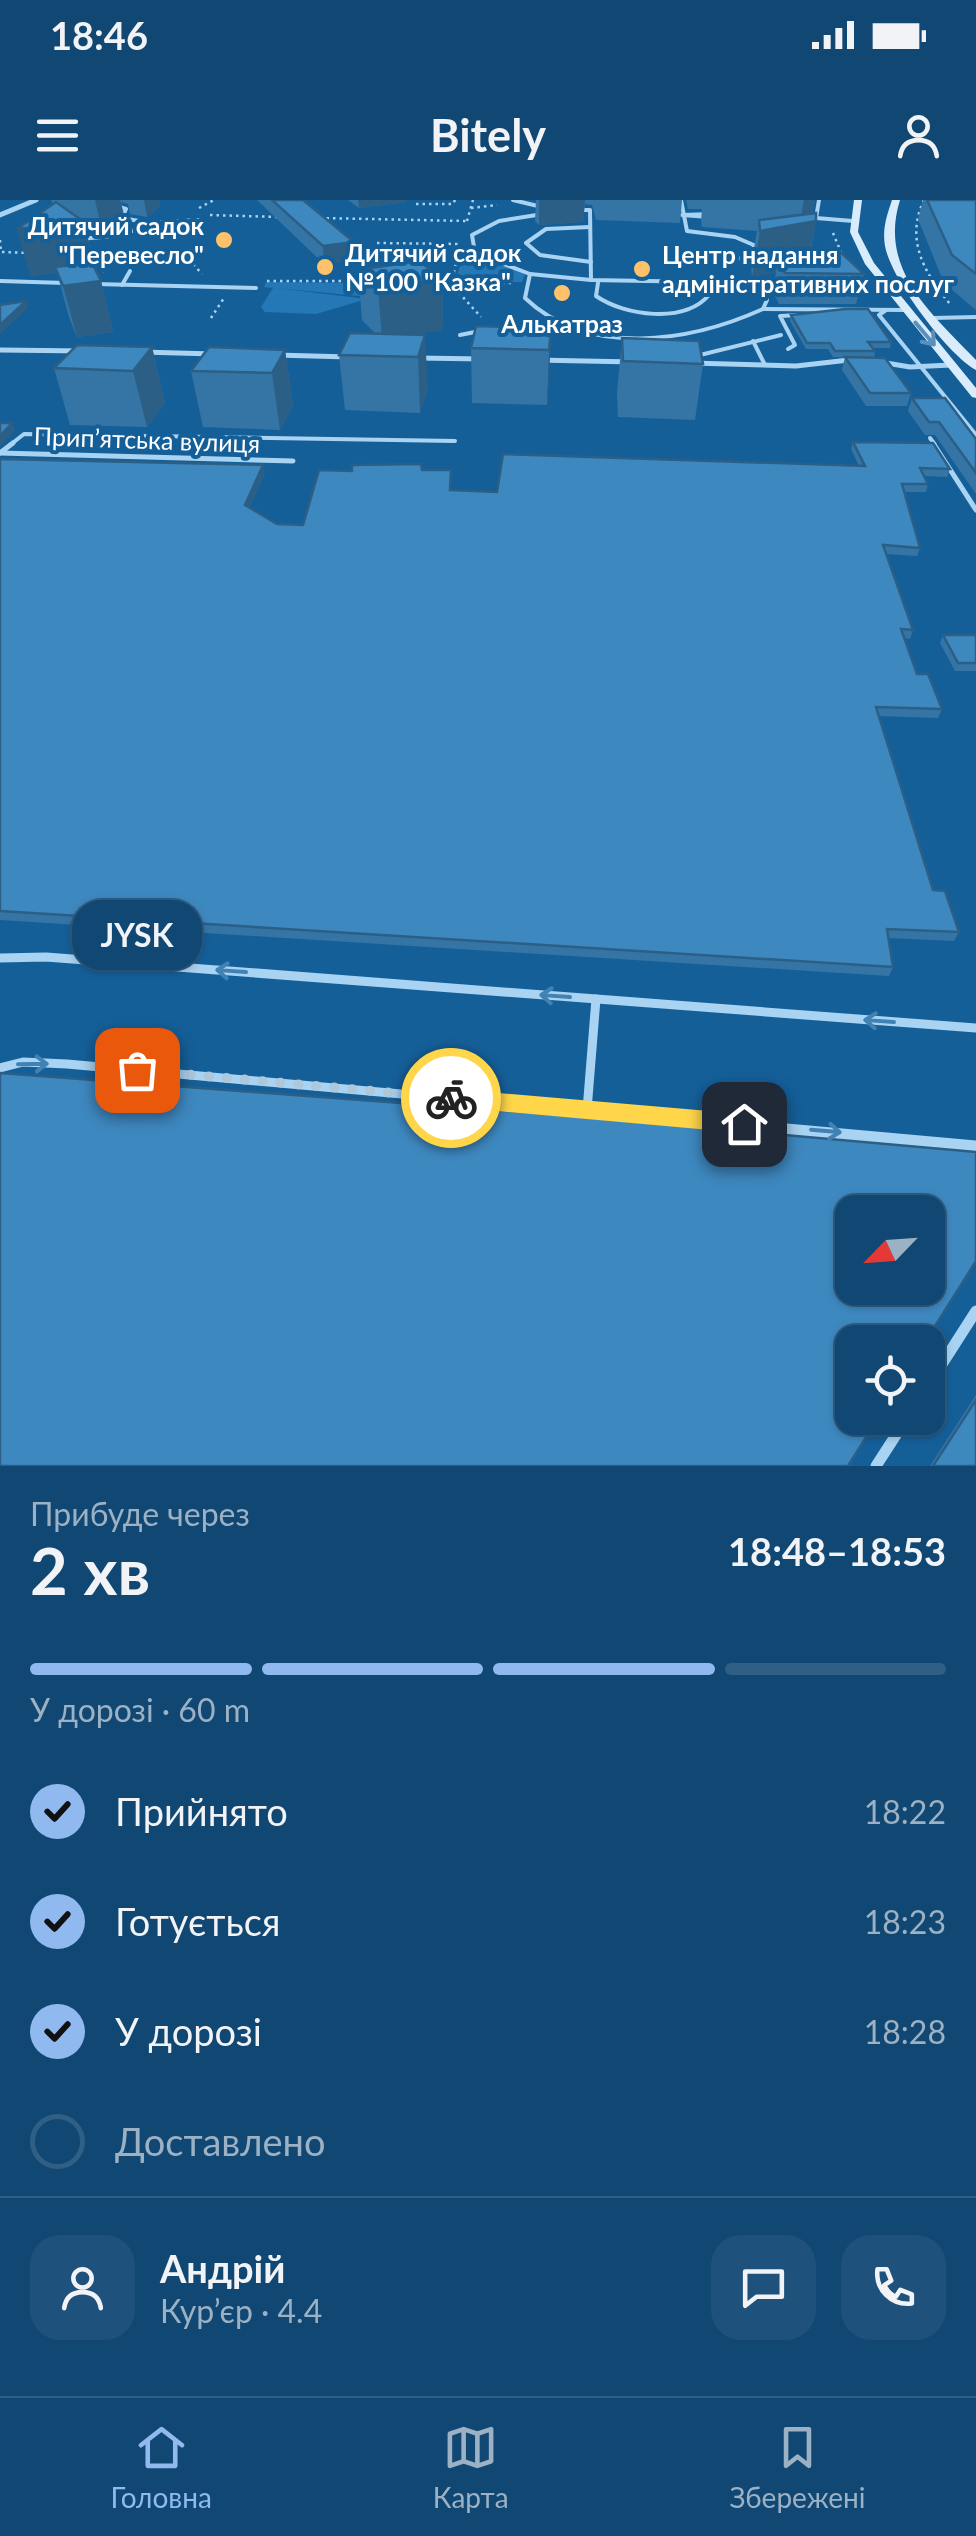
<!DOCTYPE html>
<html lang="uk">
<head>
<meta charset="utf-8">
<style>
  body { margin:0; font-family:Lato,sans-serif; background:#1e517b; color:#f1f3f6; height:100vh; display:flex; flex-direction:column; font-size:38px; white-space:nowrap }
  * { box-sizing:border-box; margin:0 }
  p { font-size:32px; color:#9cb2c4 }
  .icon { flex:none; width:55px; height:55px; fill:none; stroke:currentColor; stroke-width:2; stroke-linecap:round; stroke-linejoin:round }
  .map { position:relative; height:1266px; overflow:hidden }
  .details { display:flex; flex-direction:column; background:#104773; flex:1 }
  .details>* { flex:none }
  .needle { width:65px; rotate:245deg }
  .fabs { position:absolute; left:835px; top:995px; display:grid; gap:20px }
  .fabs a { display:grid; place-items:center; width:110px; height:110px; border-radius:20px; background:#104773; box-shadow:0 2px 8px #0004,0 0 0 2px #305f85; font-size:50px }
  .pin { position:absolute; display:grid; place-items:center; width:85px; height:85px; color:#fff; margin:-42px; border-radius:20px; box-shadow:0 5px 15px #0006 }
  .courier { position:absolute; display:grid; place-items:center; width:100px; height:100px; margin:-50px; border:8px solid #ffd54a; border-radius:50%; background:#fff; color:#222; box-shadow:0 2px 12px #0007 }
  .bubble { position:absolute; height:70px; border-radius:30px; background:#104773; box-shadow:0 2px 8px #0004,0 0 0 2px #305f85; font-size:32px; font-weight:700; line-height:70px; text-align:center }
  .head em { font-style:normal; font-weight:700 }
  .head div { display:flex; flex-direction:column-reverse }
  .head { display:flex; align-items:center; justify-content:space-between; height:170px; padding:0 30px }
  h1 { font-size:65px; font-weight:700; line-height:75px }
  .bar { display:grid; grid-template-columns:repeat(4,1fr); gap:15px 10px; align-content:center; height:120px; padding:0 30px }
  .bar i { height:12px; border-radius:8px; background:#305f85 }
  .bar .selected { background:#90b9f0 }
  .bar p { grid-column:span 4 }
  .line { display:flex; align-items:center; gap:25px; padding:0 30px; border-top:2px solid #305f85 }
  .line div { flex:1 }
  .round { display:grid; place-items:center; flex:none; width:105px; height:105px; border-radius:30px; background:#1e517b }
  ol { padding:0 30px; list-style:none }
  li { display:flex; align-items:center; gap:30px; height:110px }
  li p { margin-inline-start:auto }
  li .icon { padding:10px; border-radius:50%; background:#90b9f0; color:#111; stroke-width:4 }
  li:last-child { color:#9cb2c4 }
  li i { width:55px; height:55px; border:5px solid #305f85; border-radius:50% }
  .status { display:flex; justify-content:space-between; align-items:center; height:70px; padding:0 50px; background:#104773; direction:ltr }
  .status svg { height:28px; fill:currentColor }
  header { display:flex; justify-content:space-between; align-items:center; height:130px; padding:0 30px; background:#104773; font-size:45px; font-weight:700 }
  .menu { display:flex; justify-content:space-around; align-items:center; height:140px; border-top:2px solid #305f85; background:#104773; font-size:28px; color:#9cb2c4 }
  .menu a { display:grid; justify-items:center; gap:5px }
  .menu .selected { color:#90b9f0 }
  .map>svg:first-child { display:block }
  .green { fill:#2578b6 }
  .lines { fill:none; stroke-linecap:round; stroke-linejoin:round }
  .path { stroke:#a9d3f2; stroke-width:2.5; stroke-dasharray:2.5 4; stroke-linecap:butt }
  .service-far3 { stroke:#a9d3f2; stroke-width:4 }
  .service-far2 { stroke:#a9d3f2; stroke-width:5 }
  .service-far1 { stroke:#a9d3f2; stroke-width:9 }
  .service { stroke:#a9d3f2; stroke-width:11 }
  .minor { stroke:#a9d3f2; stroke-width:5 }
  .secondary { fill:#d8ecfc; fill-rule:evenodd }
  .wall { fill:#3575a5 }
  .shaded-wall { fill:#2b5f86 }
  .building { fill:#3e88c0; stroke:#2b5f86; stroke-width:2.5; fill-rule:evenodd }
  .oneway { stroke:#5990bc }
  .oneway2 { stroke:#4182b4 }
  .route { fill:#ffd54a }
  .done { stroke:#adc7db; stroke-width:10; stroke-dasharray:0 18 }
  .poi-dot { fill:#ffc26a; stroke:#155f99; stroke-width:4 }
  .labels { text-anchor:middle; stroke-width:8; stroke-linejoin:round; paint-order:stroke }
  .far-poi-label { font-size:25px; font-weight:bold; fill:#fff; stroke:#155f99; text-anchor:start }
  .far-street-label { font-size:25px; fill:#fff; stroke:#155f99 }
</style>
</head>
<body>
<div class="status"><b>18:46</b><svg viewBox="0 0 49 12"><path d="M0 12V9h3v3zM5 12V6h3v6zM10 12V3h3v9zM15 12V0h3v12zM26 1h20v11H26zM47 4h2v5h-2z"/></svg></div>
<header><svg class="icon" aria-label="menu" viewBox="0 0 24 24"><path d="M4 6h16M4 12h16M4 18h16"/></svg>Bitely<svg class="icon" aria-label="person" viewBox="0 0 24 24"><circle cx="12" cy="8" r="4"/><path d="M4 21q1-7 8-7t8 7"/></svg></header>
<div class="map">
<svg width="976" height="1266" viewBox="0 0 976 1266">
  <rect width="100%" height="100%" fill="#155f99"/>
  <g class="green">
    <polygon points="464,50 525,74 522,82 456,81"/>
    <polygon points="266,82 441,84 359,96 276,88 367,99 316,114 265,112 261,107 273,88 264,87"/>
  </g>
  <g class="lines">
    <g class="path">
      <path d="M924,0c-19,39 0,73 26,104"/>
      <polyline points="416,4 453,4 455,0"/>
      <polyline points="199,8 214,0"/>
      <polyline points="471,8 497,5"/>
      <polyline points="210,15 279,17"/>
      <polyline points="320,18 467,21"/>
      <polyline points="467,21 473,0"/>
      <polyline points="833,33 842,55"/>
      <polyline points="0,40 1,52 30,53"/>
      <polyline points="377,43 461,44"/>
      <polyline points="459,51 451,84 481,117"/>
      <polyline points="91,54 105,73"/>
      <polyline points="86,55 187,57 202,74"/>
      <polyline points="267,81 361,81"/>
      <polyline points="437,82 511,83"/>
      <polyline points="211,118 224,98"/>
    </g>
    <g class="service-far3">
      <polyline points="96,0 126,9 122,18 150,23 198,20"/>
      <polyline points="513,0 542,7"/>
      <polyline points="681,0 687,31 735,37 756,46 741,58 699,62"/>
      <polyline points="819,0 816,18 853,21"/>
      <polyline points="576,10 590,10 591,80 761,83 783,79"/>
      <polyline points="543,14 499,21 472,35 475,53 530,74 591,80"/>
      <polyline points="709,17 682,15 711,14"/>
      <polyline points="590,27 546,29 526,43 540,55 591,62"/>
      <polyline points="80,39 123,35 148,24"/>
      <path d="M530,74l-5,24c63,60 165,44 238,11l4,-9 -6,-17"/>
      <polyline points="0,81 66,83"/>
      <path d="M598,83l-2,13c29,20 88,28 113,-1l-3,-10"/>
      <polyline points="95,84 256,88"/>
      <polyline points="122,85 130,71"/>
      <polyline points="763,109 905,110"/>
      <polyline points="886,110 879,115 976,235"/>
      <polyline points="933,118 976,117"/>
      <polyline points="460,135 480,131"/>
      <polyline points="753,141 765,165"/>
      <polyline points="788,149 795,145 780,116 799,115"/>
      <polyline points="696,156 781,135"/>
      <polyline points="930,238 935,245"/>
      <polyline points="10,245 24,234 455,241"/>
    </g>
    <g class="service-far2">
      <polyline points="933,243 976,310"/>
      <polyline points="0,253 13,243"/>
      <polyline points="0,253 293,261"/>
    </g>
    <g class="service-far1">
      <polyline points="0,758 46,757 976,828"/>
      <polyline points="0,868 23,862 67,864 635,915"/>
      <polyline points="587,910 596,799"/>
    </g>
    <g class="service">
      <polyline points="607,913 976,946"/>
      <polyline points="928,1186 976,1111"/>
      <polyline points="876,1266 907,1218"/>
    </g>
    <g class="minor">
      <polyline points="0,15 36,0"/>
      <polyline points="0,150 84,151"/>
      <polyline points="141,152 214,154"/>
      <polyline points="276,155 349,157"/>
      <polyline points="416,158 484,159"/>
      <polyline points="536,160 634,162"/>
      <polyline points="880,162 910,167 951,165"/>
      <polyline points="691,163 796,166 858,159"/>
    </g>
    <g class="secondary">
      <polygon points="854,0 862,0 858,32 874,63 976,188 976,198 972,197 865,64 850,32"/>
      <path d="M892,0h8c-22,70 32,114 76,160v10c-29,-16 -85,-91 -91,-124 -3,-17 2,-31 7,-46z"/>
    </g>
  </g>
  <g class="wall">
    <polygon points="51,0 159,0 160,6 147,17 130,14 128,4 121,2 126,24 102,31 86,30 95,69 101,81 113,132 77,137 69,117 57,73 30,76 53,5"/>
    <polygon points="257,0 303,0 354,42 356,60 324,64"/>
    <polygon points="348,0 406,0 406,2 359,8"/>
    <polygon points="536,0 682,0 680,23 596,20 592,5 585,4 583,22 539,25 535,21"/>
    <polygon points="686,0 814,0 812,14 816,21 810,54 864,74 856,104 779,104 773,92 776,72 752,77 751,66 757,31 702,27 701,21 702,9 688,9"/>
    <polygon points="923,0 976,0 976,110 944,83 918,19"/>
    <polygon points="358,70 442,79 443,130 413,134 428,189 420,213 345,210 339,155 375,133 362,120"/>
    <polygon points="791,115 891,142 890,148 873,148 875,151 874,158 833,157 828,149 806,149 790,121"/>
    <polygon points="551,128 547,205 472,203 471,148"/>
    <polygon points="622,138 703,164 695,220 618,217 617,193"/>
    <polygon points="152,147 165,203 147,227 70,225 54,168"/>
    <polygon points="285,150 293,205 280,230 203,227 191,171"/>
    <polygon points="845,157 911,193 907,206 866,206 842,170"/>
    <polygon points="912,198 976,239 976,294 935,235 925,235 908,211"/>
    <polygon points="853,242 950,269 947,277 924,276 928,284 926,292 904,292 920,348 917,356 886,354 913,430 910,439 904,438 917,474 942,509 938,518 878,516 933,690 959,732 954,741 888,738 893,767 889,776 0,720 0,259 265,273 249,308 277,324 303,325 422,270 451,290 497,292 859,266 851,249"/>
    <polygon points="943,435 976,435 976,471 955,471 940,443"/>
    <polygon points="976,1195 976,1266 930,1266"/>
  </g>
  <g class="shaded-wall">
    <polygon points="95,0 120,0 126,24 102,31"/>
    <polygon points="144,0 159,0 160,6 147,17"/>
    <polygon points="358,0 406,0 406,2 359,8"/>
    <polygon points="539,0 585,0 583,22 539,25"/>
    <polygon points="804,0 814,0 811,19 800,22"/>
    <polygon points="816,21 807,66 778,62 776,72 752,77 760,31"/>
    <polygon points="84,22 95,69 55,67 57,73 30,76 17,29"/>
    <polygon points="354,42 356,60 324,64 323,46"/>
    <polygon points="442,79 443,130 382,139 378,88"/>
    <polygon points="101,81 113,132 77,137 63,86"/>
    <polygon points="26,101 28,108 0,134 0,125"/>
    <polygon points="551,128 549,182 547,205 549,150"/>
    <polygon points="425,135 428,189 420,213 418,157"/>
    <polygon points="152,147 165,203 147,227 133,171"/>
    <polygon points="285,150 293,205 280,230 272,173"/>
    <polygon points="12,223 15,231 0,246 0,236"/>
    <polygon points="263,265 265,273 247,313 245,305"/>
  </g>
  <g class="building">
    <polygon points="272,0 303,0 354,42 323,46"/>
    <polygon points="927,0 976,0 976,74 952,55"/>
    <polygon points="56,2 84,22 17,29"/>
    <polygon points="816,13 816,21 760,31 759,20"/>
    <polygon points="835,47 864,74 785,73 778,62"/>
    <polygon points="419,61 442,79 378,88 358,70"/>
    <polygon points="92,63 101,81 63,86 55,67"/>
    <polygon points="26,101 0,125 0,105"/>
    <polygon points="845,109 868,109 891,142 868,142 875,151 835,151 830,143 807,143 791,115"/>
    <polygon points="476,126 551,128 549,150 471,148"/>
    <polygon points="350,133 425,135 418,157 339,155"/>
    <polygon points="622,138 699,141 703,164 623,161"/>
    <polygon points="77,145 152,147 133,171 54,168"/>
    <polygon points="209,147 285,150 272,173 191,171"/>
    <polygon points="845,157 885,158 911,193 870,193"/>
    <polygon points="912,198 945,198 976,239 976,273 939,222 929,222"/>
    <polygon points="0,223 12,223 0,236"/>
    <polygon points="853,242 933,243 950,269 920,268 928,284 902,284 920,348 883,345 913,430 901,429 917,474 928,474 942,509 876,507 933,690 945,691 959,732 887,729 893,767 0,711 0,259 263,265 245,305 277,324 303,325 319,270 352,271 352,265 421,264 422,270 451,270 450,290 497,292 503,254 865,266"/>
    <polygon points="943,435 976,435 976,463 958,463"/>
    <path d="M0,873l561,42 415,37v109l-51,81h-73v76h26l-30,48h-848zM852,1012h76v76h-76z"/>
    <polygon points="976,1200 976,1266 933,1266"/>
  </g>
  <defs><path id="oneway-shaft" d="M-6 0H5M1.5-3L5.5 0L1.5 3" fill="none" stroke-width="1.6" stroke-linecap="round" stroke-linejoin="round" transform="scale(2.5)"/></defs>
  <use class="oneway" href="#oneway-shaft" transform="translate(925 134) rotate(50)"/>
  <g class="oneway2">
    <use href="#oneway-shaft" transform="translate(231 771) rotate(-176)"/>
    <use href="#oneway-shaft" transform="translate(555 796) rotate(-176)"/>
    <use href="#oneway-shaft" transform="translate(879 821) rotate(-176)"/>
    <use href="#oneway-shaft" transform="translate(33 864) rotate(-1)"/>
    <use href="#oneway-shaft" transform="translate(826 931) rotate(5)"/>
  </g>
  <polygon class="route" points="451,889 744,914 754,924 744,933 451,907 441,898"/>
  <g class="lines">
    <polyline class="done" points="137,870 451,898"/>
  </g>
  <g class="poi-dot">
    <circle cx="224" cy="40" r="10"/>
    <circle cx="325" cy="67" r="10"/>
    <circle cx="642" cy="69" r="10"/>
    <circle cx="562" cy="93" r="10"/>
  </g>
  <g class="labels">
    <g class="far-poi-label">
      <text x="204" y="35" text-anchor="end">Дитячий садок<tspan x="204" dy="29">"Перевесло"</tspan></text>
      <text x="345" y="62">Дитячий садок<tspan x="345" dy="29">№100 "Казка"</tspan></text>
      <text x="662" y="64">Центр надання<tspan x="662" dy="29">адміністративних послуг</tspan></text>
      <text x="562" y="133" text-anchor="middle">Алькатраз</text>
    </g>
    <g class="far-street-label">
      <text transform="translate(147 240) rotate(2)" y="9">Припʼятська вулиця</text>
    </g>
  </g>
</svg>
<div class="fabs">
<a><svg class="needle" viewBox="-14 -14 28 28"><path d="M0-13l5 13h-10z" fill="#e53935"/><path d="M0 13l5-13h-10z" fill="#9cb2c4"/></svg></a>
<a><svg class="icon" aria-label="locate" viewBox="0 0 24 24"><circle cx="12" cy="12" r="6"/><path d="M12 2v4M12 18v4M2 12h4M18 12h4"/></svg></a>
</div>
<div class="pin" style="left:137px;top:870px;background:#ea580c"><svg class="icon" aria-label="bag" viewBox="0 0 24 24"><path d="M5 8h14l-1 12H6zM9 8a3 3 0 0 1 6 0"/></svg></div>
<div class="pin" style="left:744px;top:924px;background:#1f2937"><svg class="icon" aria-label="home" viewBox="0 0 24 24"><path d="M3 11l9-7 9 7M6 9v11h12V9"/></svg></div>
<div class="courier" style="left:451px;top:898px"><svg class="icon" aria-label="bike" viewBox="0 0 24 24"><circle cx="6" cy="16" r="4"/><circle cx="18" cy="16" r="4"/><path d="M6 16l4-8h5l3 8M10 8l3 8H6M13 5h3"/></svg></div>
<div class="bubble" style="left:72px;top:700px;width:130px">JYSK</div>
</div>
<section class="details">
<div class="head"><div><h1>2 хв</h1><p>Прибуде через</p></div><em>18:48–18:53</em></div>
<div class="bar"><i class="selected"></i><i class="selected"></i><i class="selected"></i><i></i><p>У дорозі · 60 m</p></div>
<ol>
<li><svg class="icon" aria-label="check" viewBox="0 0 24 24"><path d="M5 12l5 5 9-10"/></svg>Прийнято<p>18:22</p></li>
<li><svg class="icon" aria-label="check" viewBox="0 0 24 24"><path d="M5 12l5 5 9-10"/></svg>Готується<p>18:23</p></li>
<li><svg class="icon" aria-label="check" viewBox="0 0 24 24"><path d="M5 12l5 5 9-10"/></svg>У дорозі<p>18:28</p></li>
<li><i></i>Доставлено</li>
</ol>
<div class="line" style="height:180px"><a class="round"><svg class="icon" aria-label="person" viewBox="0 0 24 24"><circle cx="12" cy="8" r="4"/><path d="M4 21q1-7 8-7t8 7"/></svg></a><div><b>Андрій</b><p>Кур’єр · 4.4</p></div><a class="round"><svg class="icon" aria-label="chat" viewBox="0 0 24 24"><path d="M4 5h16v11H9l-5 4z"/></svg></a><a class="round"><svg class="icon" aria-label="phone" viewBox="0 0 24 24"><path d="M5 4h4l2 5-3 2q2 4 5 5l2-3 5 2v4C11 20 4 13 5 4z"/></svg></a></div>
</section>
<nav class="menu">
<a class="selected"><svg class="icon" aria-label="home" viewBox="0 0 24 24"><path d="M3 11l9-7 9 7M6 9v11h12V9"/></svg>Головна</a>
<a><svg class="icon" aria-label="map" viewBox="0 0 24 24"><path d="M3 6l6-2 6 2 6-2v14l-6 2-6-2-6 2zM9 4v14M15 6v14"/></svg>Карта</a>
<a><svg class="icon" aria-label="saved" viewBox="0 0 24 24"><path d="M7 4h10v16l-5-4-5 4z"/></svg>Збережені</a>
</nav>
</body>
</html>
